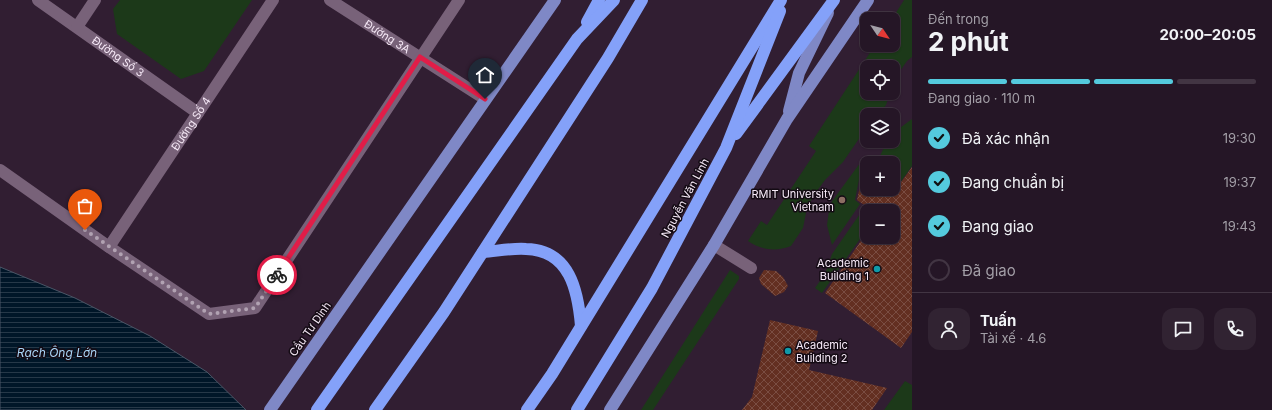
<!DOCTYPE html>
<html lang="vi">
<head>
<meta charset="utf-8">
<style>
  body { margin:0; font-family:Inter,sans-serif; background:#312332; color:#f1f3f6; height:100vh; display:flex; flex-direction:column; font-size:15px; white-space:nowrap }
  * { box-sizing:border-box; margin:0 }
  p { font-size:13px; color:#a39fa7 }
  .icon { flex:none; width:22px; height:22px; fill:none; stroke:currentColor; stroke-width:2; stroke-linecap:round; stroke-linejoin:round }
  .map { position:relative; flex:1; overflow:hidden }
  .drawer { display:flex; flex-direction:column; background:#251626; width:360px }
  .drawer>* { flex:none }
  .needle { width:26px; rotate:125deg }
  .tools { position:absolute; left:860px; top:12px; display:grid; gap:8px }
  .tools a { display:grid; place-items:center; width:40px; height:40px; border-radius:8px; background:#251626; box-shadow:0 1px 3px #0004,0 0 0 1px #423543; font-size:20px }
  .pin { position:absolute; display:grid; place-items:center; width:34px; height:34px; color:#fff; margin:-41px -17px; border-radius:50% 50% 50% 0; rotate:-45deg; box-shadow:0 0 4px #0007 }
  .pin .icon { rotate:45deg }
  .courier { position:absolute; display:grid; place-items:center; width:40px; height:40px; margin:-20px; border:3px solid #e11d48; border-radius:50%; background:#fff; color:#222; box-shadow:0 1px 5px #0007 }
  .summary em { font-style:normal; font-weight:700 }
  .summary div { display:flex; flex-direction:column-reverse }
  .summary { display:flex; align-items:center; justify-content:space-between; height:68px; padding:0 16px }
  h1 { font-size:26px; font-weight:700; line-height:30px }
  .bar { display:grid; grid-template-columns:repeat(4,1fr); gap:6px 4px; align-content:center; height:48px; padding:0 16px }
  .bar i { height:5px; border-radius:3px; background:#423543 }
  .bar .selected { background:#54cadd }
  .bar p { grid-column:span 4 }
  .line { display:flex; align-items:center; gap:10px; padding:0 16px; border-top:1px solid #423543 }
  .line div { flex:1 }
  .round { display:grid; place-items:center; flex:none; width:42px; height:42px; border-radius:12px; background:#312332 }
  ol { padding:0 16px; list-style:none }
  li { display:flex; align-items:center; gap:12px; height:44px }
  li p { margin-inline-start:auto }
  li .icon { padding:4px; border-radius:50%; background:#54cadd; color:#111; stroke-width:4 }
  li:last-child { color:#a39fa7 }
  li i { width:22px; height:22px; border:2px solid #423543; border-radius:50% }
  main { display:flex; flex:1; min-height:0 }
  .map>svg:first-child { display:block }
  .green { fill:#1c3919 }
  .water { fill:url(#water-rules); stroke:#4a5566 }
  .building { fill:url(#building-cross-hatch) }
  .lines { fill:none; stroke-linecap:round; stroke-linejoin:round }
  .lane { stroke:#786279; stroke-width:12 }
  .street { stroke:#786279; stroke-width:12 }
  .primary { stroke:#7f88c6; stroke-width:12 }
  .highway { stroke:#84a1f9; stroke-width:12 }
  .done { stroke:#b1a2b2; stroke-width:4; stroke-dasharray:0 7.2 }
  .route { stroke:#e11d48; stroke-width:5 }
  .education-dot { fill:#8d6e63; stroke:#140b14; stroke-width:1.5 }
  .culture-dot { fill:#0f9aa8; stroke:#140b14; stroke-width:1.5 }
  .labels { text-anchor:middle; stroke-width:3; stroke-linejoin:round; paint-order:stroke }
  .street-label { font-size:11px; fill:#f6e9f7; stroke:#140b14 }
  .poi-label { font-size:11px; fill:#f6e9f7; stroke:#140b14; text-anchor:end }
  .water-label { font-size:12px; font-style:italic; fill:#aad6f8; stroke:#140b14 }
</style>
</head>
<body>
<main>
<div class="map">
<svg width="912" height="410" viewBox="0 0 912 410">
  <defs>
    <pattern id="water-rules" width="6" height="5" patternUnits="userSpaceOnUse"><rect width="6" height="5" fill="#001628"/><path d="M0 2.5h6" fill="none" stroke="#263848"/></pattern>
    <pattern id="building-cross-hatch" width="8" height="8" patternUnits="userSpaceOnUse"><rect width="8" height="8" fill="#632f21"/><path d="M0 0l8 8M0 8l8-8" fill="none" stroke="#7a4d42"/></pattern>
  </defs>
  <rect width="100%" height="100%" fill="#311e32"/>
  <g class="green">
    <polygon points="120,0 252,0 204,71 181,79 117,34 113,9"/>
    <path d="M904,0h8v57l-5,4 -14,20v-14h-26v26h23l-4,12 -8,10h-11v12l-24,35 -18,18 -11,15 -7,13 -4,20 -12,18c-15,6 -30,4 -43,-5l13,-20 6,4 49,-74 -7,-5 66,-101h18l-1,-26z"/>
    <polygon points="912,119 912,166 887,201 893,189 893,163 879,163 880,156 887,141 893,141 893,133"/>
    <polygon points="863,159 855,200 860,204 832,245 827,225 830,204"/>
    <polygon points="864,208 869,211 867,211 867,229 822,293 815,288 825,274 832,254"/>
    <polygon points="730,270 739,276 739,279 653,410 641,410"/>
    <polygon points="905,381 912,385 912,410 884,410"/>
  </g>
  <polygon class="water" points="0,267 75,298 150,336 207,372 246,410 0,410"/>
  <g class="building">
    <polygon points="865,162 867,163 867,189 893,189 893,181 899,185 912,167 912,332 901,348 825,293 867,232 867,237 893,237 893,211 873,211 857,200"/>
    <polygon points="764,270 776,271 783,277 788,286 784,292 775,296 761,284 759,278"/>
    <polygon points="770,320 818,331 809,370 887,388 872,410 742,410 752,397"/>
  </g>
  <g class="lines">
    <polyline class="lane" points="714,245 751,268"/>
    <g class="street">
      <path id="s1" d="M38,0l160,113"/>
      <path id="s2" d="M330,0l155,99"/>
      <polyline points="77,27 95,0"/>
      <polyline points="0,170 109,247 209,314 255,308 459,0"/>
      <path id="s3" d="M109,247l164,-247"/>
    </g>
    <g class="primary">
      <polyline points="789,111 799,73 828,13"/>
      <polyline points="270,410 555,0"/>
      <polyline points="610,410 714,245 787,119 868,0"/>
    </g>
    <g class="highway">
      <polyline points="587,22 599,0"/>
      <polyline points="736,134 834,0"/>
      <path d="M483,252c14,-1 29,-4 43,-3 44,1 52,42 55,77"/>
      <polyline points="317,410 577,39 614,0"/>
      <polyline points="375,410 444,312 608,58 642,0"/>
      <polyline points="527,410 552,374 781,0"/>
      <polyline points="577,410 652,288 726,148 780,11"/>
    </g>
  </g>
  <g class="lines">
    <polyline class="done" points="85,230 209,314 255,308 277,275"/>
    <polyline class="route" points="277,275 420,57 485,99"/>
  </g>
  <circle class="education-dot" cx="842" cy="200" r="4"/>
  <g class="culture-dot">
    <circle cx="877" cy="269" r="4"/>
    <circle cx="788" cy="351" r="4"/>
  </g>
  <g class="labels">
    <g class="street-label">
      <text dy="4" stroke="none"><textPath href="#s2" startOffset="68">Đường 3A</textPath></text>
      <text dy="4" stroke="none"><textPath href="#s1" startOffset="98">Đường Số 3</textPath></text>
      <text dy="4" stroke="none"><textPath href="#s3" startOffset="148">Đường Số 4</textPath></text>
      <text transform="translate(685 198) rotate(-62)" y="4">Nguyễn Văn Linh</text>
      <text transform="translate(310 329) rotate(-55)" y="4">Cầu Tư Dinh</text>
    </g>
    <g class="poi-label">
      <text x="834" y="198">RMIT University<tspan x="834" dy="13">Vietnam</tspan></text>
      <text x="869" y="267">Academic<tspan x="869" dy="13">Building 1</tspan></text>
      <text x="796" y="349" text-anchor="start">Academic<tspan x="796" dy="13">Building 2</tspan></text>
    </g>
    <g class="water-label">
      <text x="57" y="357">Rạch Ông Lớn</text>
    </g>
  </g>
</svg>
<div class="tools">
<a><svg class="needle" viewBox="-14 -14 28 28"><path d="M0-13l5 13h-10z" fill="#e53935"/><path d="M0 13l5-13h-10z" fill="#a39fa7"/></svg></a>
<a><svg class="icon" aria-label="locate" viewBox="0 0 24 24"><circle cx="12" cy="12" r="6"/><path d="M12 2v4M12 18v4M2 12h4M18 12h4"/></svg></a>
<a><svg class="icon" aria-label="layers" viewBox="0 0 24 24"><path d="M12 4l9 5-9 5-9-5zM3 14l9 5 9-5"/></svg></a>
<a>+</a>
<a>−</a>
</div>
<div class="pin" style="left:85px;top:230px;background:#ea580c"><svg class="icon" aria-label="bag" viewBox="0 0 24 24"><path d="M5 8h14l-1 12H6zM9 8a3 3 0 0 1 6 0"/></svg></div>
<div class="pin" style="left:485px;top:99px;background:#1f2937"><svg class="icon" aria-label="home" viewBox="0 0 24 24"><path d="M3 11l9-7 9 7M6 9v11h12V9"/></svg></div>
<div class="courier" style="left:277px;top:275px"><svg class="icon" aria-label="bike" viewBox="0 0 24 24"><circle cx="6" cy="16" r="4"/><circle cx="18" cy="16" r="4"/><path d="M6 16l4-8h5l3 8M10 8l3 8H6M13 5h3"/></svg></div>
</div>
<section class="drawer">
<div class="summary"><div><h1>2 phút</h1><p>Đến trong</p></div><em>20:00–20:05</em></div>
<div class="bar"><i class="selected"></i><i class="selected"></i><i class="selected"></i><i></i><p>Đang giao · 110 m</p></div>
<ol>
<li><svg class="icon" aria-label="check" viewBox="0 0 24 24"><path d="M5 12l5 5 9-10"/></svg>Đã xác nhận<p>19:30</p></li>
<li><svg class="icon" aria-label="check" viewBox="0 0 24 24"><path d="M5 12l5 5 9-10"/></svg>Đang chuẩn bị<p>19:37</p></li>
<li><svg class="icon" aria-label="check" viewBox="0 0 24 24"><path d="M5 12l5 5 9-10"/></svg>Đang giao<p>19:43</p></li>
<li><i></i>Đã giao</li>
</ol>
<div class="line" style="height:72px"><a class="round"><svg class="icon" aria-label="person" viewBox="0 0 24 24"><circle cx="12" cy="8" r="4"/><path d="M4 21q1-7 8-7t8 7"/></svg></a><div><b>Tuấn</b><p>Tài xế · 4.6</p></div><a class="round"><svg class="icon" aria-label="chat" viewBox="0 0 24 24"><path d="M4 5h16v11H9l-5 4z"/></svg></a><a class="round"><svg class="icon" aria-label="phone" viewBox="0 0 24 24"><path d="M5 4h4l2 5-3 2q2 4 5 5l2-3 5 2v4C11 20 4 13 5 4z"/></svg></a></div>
</section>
</main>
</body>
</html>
